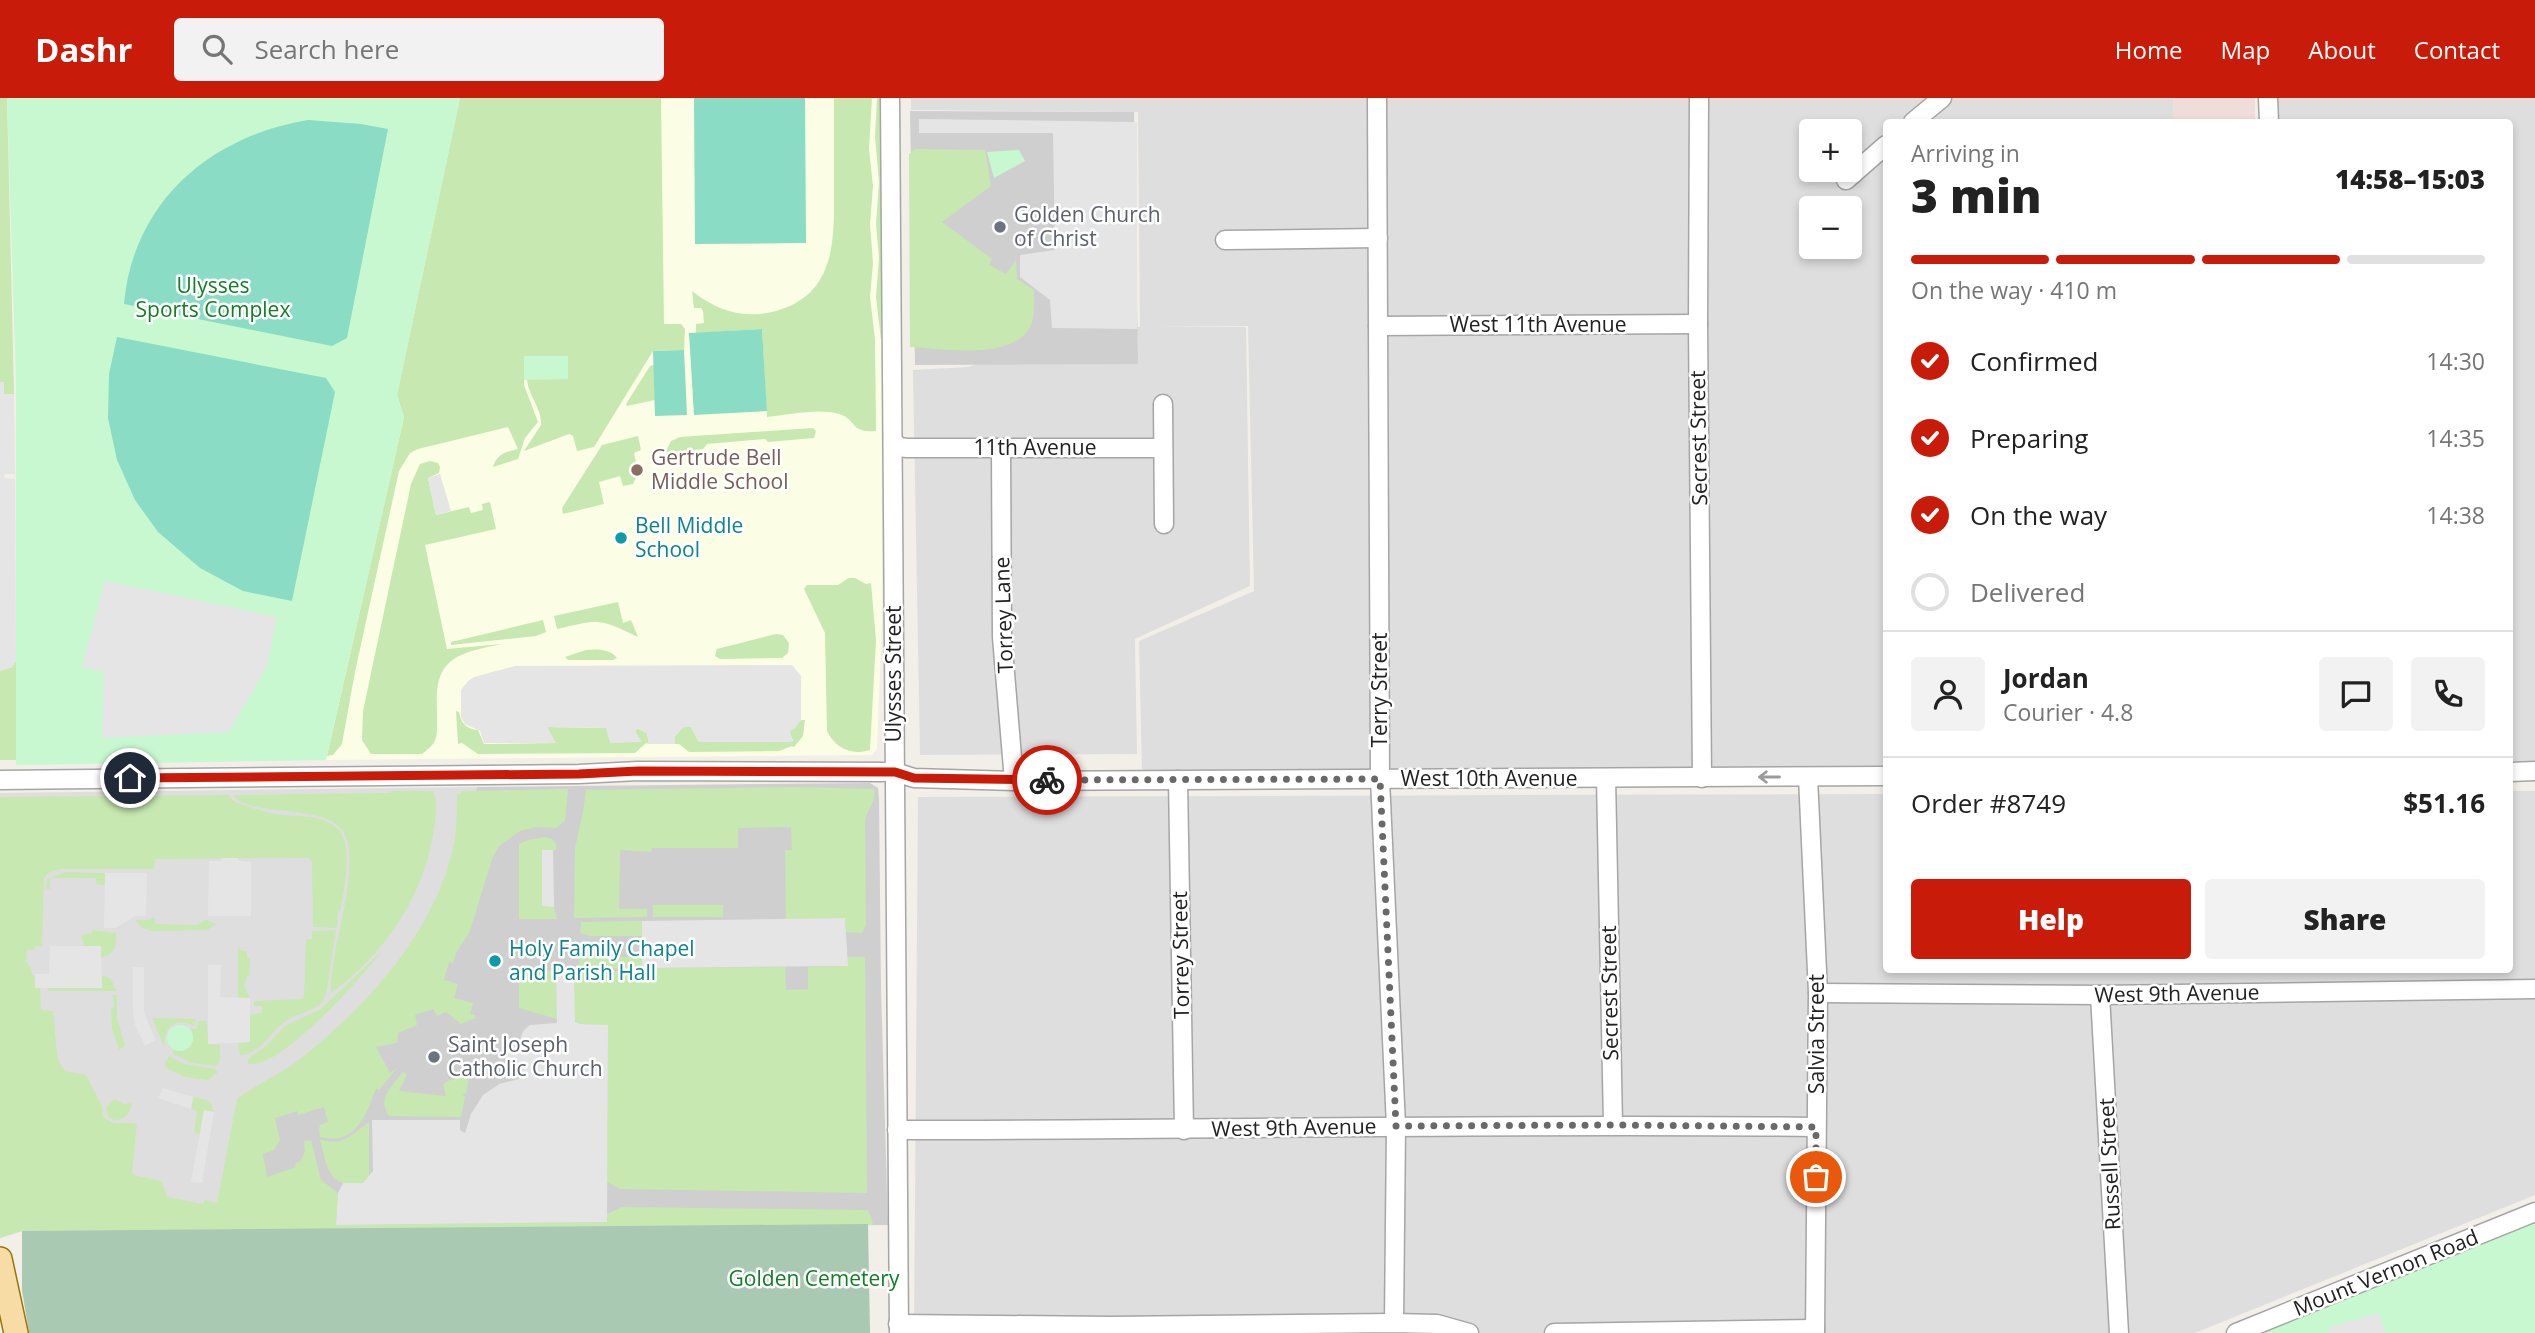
<!DOCTYPE html>
<html lang="en">
<head>
<meta charset="utf-8">
<style>
  body { margin:0; font-family:"Open Sans",sans-serif; background:#f2f2f2; color:#222; height:100vh; display:flex; flex-direction:column; font-size:26px; white-space:nowrap }
  * { box-sizing:border-box; margin:0 }
  p { font-size:23px; color:#767676 }
  .icon { flex:none; width:38px; height:38px; fill:none; stroke:currentColor; stroke-width:2; stroke-linecap:round; stroke-linejoin:round }
  .map { position:relative; flex:1; overflow:hidden }
  .drawer { position:absolute; left:1883px; top:21px; width:630px; height:854px; display:flex; flex-direction:column; background:#fff; border-radius:7px; box-shadow:0 4px 10px #0003 }
  .drawer>* { flex:none }
  .controls { position:absolute; left:1799px; top:21px; display:grid; gap:14px }
  .controls a { display:grid; place-items:center; width:63px; height:63px; border-radius:7px; background:#fff; box-shadow:0 4px 10px #0003; font-size:35px }
  .pin { position:absolute; display:grid; place-items:center; width:60px; height:60px; color:#fff; margin:-30px; border:4px solid #fff; border-radius:50%; box-shadow:0 2px 7px #0007 }
  .courier { position:absolute; display:grid; place-items:center; width:70px; height:70px; margin:-35px; border:5px solid #c91b09; border-radius:50%; background:#fff; color:#222; box-shadow:0 2px 9px #0007 }
  .headline em { font-style:normal; font-weight:800 }
  .headline div { display:flex; flex-direction:column-reverse }
  .headline { display:flex; align-items:center; justify-content:space-between; height:119px; padding:0 28px }
  h1 { font-size:46px; font-weight:800; line-height:52px }
  .bar { display:grid; grid-template-columns:repeat(4,1fr); gap:10px 7px; align-content:center; height:84px; padding:0 28px }
  .bar i { height:9px; border-radius:5px; background:#e0e0e0 }
  .bar .on { background:#c91b09 }
  .bar p { grid-column:span 4 }
  .line { display:flex; align-items:center; gap:18px; padding:0 28px; border-top:2px solid #e0e0e0 }
  .line div { flex:1 }
  .round { display:grid; place-items:center; flex:none; width:74px; height:74px; border-radius:7px; background:#f2f2f2 }
  ol { padding:0 28px; list-style:none }
  li { display:flex; align-items:center; gap:21px; height:77px }
  li p { margin-inline-start:auto }
  li .icon { padding:7px; border-radius:50%; background:#c91b09; color:#fff; stroke-width:4 }
  li:last-child { color:#767676 }
  li i { width:38px; height:38px; border:4px solid #e0e0e0; border-radius:50% }
  .button { display:flex; gap:14px; margin-top:auto; padding:14px 28px }
  .button a { flex:1; height:80px; border-radius:7px; background:#c91b09; color:#fff; font-size:28px; font-weight:800; line-height:80px; text-align:center }
  .button a+a { background:#f2f2f2; color:#222 }
  header { display:flex; align-items:center; gap:42px; box-sizing:border-box; height:98px; padding:0 35px; background:#c91b09; color:#fff }
  header strong { font-size:33px }
  nav { display:flex; gap:38px; margin-inline-start:auto; font-size:24px }
  .search { width:490px; height:63px; background:#f2f2f2; display:flex; align-items:center; gap:18px; box-sizing:border-box; padding:0 24px; border-radius:7px; color:#767676; font-size:26px }
  .map>svg:first-child { display:block }
  .residential { fill:#dfdede; fill-rule:evenodd }
  .commercial { fill:#f0dcd8 }
  .education { fill:#fbfee4 }
  .religious { fill:#cfcfcf }
  .grass { fill:#c7e8b1 }
  .cemetery { fill:#aac9b2 }
  .park { fill:#c8f8d0 }
  .pitch { fill:#8adcc4 }
  .parking { fill:#e5e5e5 }
  .lines { fill:none; stroke-linecap:round; stroke-linejoin:round }
  .minor-casing { stroke:#a5a5a5; stroke-width:21 }
  .major-casing { stroke:#977506; stroke-width:26 }
  .minor { stroke:#fff; stroke-width:18 }
  .major { stroke:#f8dca6; stroke-width:23 }
  .oneway { stroke:#9b9b9b }
  .done { stroke:#6a6967; stroke-width:7; stroke-dasharray:0 12.6 }
  .route { stroke:#c91b09; stroke-width:9 }
  .worship-dot { fill:#6b7280; stroke:#fff; stroke-width:2.5 }
  .education-dot { fill:#8d6e63; stroke:#fff; stroke-width:2.5 }
  .culture-dot { fill:#0f9aa8; stroke:#fff; stroke-width:2.5 }
  .labels { text-anchor:middle; stroke-width:5; stroke-linejoin:round; paint-order:stroke }
  .worship-label { font-size:21px; fill:#5b616d; stroke:#fff; text-anchor:start }
  .park-label { font-size:21px; fill:#117d24; stroke:#fff }
  .street-label { font-size:21px; fill:#212121; stroke:#fff }
  .education-label { font-size:21px; fill:#785e54; stroke:#fff; text-anchor:start }
  .culture-label { font-size:21px; fill:#0d838f; stroke:#fff; text-anchor:start }
</style>
</head>
<body>
<header>
<strong>Dashr</strong>
<div class="search"><svg class="icon" aria-label="search" viewBox="0 0 24 24"><circle cx="10" cy="10" r="6"/><path d="M15 15l6 6"/></svg>Search here</div>
<nav><a>Home</a><a>Map</a><a>About</a><a>Contact</a></nav>
</header>
<div class="map">
<svg width="2535" height="1235" viewBox="0 0 2535 1235">
  <rect width="100%" height="100%" fill="#f1efe8"/>
  <g class="residential">
    <path d="M911,0h1262l1,23 27,1h-315v645l-744,6 -3,-132 115,-50 -6,-265 -96,1h94l4,259 -115,53 2,115 -217,1 -7,-385 55,-3 58,-20 20,-20h94l-2,-215 -227,-2zM1811,33h39v39h-39zM1811,110h39v39h-39z"/>
    <polygon points="2275,0 2535,0 2535,664 2510,664 2510,24 2275,24"/>
    <polygon points="477,689 441,805 232,1133 22,1133 0,1140 0,695"/>
    <polygon points="2510,693 2535,693 2535,1097 2195,1235 914,1235 918,699 1886,696 1886,872 2510,872"/>
  </g>
  <polygon class="commercial" points="2173,0 2255,0 2255,24 2174,23"/>
  <polygon class="education" points="460,0 881,0 882,520 877,650 872,657 326,662 404,319"/>
  <g class="religious">
    <polygon points="910,13 1134,14 1138,266 915,267"/>
    <polygon points="870,685 878,690 879,700 881,890 888,1127 232,1133 266,999 365,916 441,805 477,689"/>
  </g>
  <g class="grass">
    <polygon points="0,0 7,0 14,296 4,296 0,284"/>
    <path d="M460,0h201l3,226h17l4,5 -1,21 -31,1 -59,96 -17,4 -4,-15 -4,-2 -45,17 17,-26c1,-17 -13,-29 -14,-46l41,-1 -1,-22h-43v29l14,37 -13,16 -7,21 -25,8c4,-13 12,-15 25,-18l-10,-22 -90,22 -8,4 -11,18 -44,201 -13,72 -9,11 -6,1 77,-339 -7,-22z"/>
    <path d="M834,0h38l-3,51 4,37 -3,38 3,39 -3,34 5,42 1,92c-27,2 -18,-11 -37,-17 -22,-6 -50,1 -72,3l-5,-88 -66,4v-9l8,-1 -1,-12 -2,-3h-7l-2,-17c24,19 50,28 80,21 66,-16 62,-74 62,-127 0,-29 0,-58 0,-87z"/>
    <polygon points="877,0 881,0 881,242 876,199 879,160 876,126 879,84 875,39"/>
    <path d="M915,51l70,1 6,36 -49,36 50,37 -3,6 17,9 10,-14 1,19 17,11c0,13 2,31 -7,42 -24,28 -85,16 -117,15l-1,-193z"/>
    <polygon points="654,267 655,302 627,308 626,306 650,268"/>
    <polygon points="813,330 816,333 814,340 768,344 765,341 707,346 703,351 665,355 671,343 680,339"/>
    <polygon points="638,338 641,352 634,355 638,375 633,386 623,388 620,378 599,384 604,406 563,416 562,410 602,347"/>
    <path d="M430,363l8,2 2,4 -1,6 -11,5 8,37 33,-8 2,6 12,-3 -1,-6 8,-2 6,27 -71,16 22,104 55,-5c-14,3 -31,6 -43,12 -33,17 -18,54 -23,82 -2,7 -9,12 -14,16h-51l-9,-14 1,-29 48,-227 9,-20z"/>
    <path d="M849,480h6l11,6 5,-1 5,57 -6,110c-18,6 -35,-2 -43,-19l-2,-98 -21,-44 3,-4h31z"/>
    <path d="M618,504l5,21 8,-3 7,17c-39,-19 -39,-18 -81,-8l-3,-13z"/>
    <polygon points="543,522 546,534 536,538 451,547 451,544"/>
    <polygon points="776,536 783,537 789,545 788,555 782,560 720,561 715,558 717,551"/>
    <path d="M586,552c11,-1 24,-1 31,8l-4,2h-45l-3,-3z"/>
    <polygon points="16,563 16,662 0,662 0,573 12,569"/>
    <path d="M456,613l3,1c2,11 7,17 19,18l6,14 71,-1 -8,-16 59,1 35,14 -6,-11 2,-3 10,5 2,11 -3,-1 -11,10 -157,1 -16,-11 -4,1z"/>
    <polygon points="801,622 805,622 803,638 794,649 792,648 779,653 689,654 679,646 675,646 675,638 683,629 691,629 699,644 793,643 789,633"/>
    <path d="M796,689l78,2c3,13 -7,19 -9,32l1,104 -4,8 -16,-1 -1,-14 -59,1 -1,-69h7l-1,-23 -53,1v20h-86l-1,4 -31,-2 -1,59h28v8l-73,1 1,-70 8,-36 3,-22z"/>
    <path d="M568,691l-3,31 -5,5 -4,3 -20,-1 -16,4 -21,15 -7,13 -22,72 -14,22 -3,10 -4,-1 -5,18 14,4 -4,14 19,5 -3,11 5,1 1,3 -15,6 -15,-12 -9,4 -4,-7 -18,6 2,10 -19,8 -1,10 -21,4 14,26 7,-5 -18,22 -3,-2c-10,27 -20,58 -56,49l-1,-9 1,-3 8,-3 -4,-15 -26,8 -1,-4 -22,7 5,22 -6,10 -11,4 4,23 29,-10 -1,-4 5,-1 5,-10 -1,-11 7,-1 10,40 17,13 -2,32 271,-3v-8l15,-7 245,3 4,6 2,9 -851,6 -22,7v-441l229,-2 4,6c12,5 25,9 37,12 21,5 53,-1 69,17 14,17 5,61 1,81h-2l-1,17 -24,-1 -1,-66 -3,-3 -154,1 -1,10h-93l-13,4 -4,5 -2,69 -7,-1v4h-8l-1,11 5,8 1,6 3,1v12h5l1,22 12,1 4,43 2,8 6,9 21,4 16,31 1,10c14,13 19,4 34,8l-5,49 5,3 24,5 7,16 35,7 2,-4 12,3 20,-104c17,-13 37,-22 55,-34 70,-52 145,-134 162,-222 3,-16 3,-32 3,-48l6,-4z"/>
    <path d="M391,693h42c5,11 3,25 1,37 -8,66 -50,127 -103,165 -3,-38 34,-133 11,-163 -19,-27 -94,-12 -109,-35l157,-2z"/>
    <polygon points="545,739 552,741 557,747 556,752 542,753 542,808 554,809 557,821 519,821 519,746 528,742"/>
    <polygon points="65,774 105,775 105,787 96,786 96,780 50,780 50,791 46,791 47,781"/>
    <polygon points="723,807 723,819 653,819 653,807"/>
    <polygon points="151,820 155,820 155,826 196,827 206,822 217,826 207,832 152,833 142,830 135,822 150,822"/>
    <polygon points="642,823 642,838 591,838 580,835 581,824"/>
    <path d="M92,832l24,3c1,12 -1,22 -15,25v-12h-17l-3,-11 11,-2z"/>
    <path d="M336,832l-9,60 -5,13c-11,8 -25,11 -36,18 -16,11 -25,33 -46,34l-2,-12 12,-1v-27l12,-2v-7h-8v-5l48,-2 2,-2 2,-58h6v-8z"/>
    <polygon points="238,845 240,852 247,853 247,860 250,860 250,877 247,878 244,888 250,900 238,900"/>
    <path d="M382,853c-18,24 -105,123 -135,112l2,-5 16,-11 20,-21 36,-17z"/>
    <polygon points="589,859 642,859 642,870 579,870 580,861"/>
    <polygon points="847,859 865,859 867,1095 620,1091 607,1084 608,927 579,926 575,923 574,873 653,873 653,870 785,869 786,892 808,891 808,869 847,868"/>
    <polygon points="519,872 556,873 557,921 519,910"/>
    <polygon points="101,877 110,880 117,893 48,893 47,890 101,890"/>
    <polygon points="113,897 117,897 117,920 125,948 119,952 112,931 111,911 114,908"/>
    <path d="M152,920l44,1 -2,7c-22,-11 -32,5 -29,23z"/>
    <path d="M198,923h9l1,23 12,1v17l-4,4 -24,-3 -20,-10 2,-4c14,4 23,-7 17,-20h6z"/>
    <polygon points="169,958 184,966 215,971 218,974 208,982 185,979 166,970 165,965"/>
    <path d="M403,974l4,3 -8,16 47,5 -3,-12 21,-12 5,5 -3,16 -4,1 3,3 -4,20 -72,-1c-12,-19 2,-28 14,-44z"/>
    <polygon points="193,999 207,1002 211,1006 214,1014 204,1013 200,1036 194,1035 197,1013 191,1011"/>
    <path d="M114,1001l10,5 8,-1c-2,11 -7,17 -19,17l-5,-4 -2,-9z"/>
    <path d="M369,1024v56c-6,6 -12,7 -21,6 -22,-2 -23,-28 -28,-45 23,8 31,-4 49,-17z"/>
  </g>
  <polygon class="cemetery" points="868,1126 870,1235 29,1235 22,1192 22,1133"/>
  <g class="park">
    <polygon points="7,0 460,0 397,297 404,319 326,662 16,667 16,281"/>
    <polygon points="1019,52 1025,63 994,80 987,54"/>
    <polygon points="524,258 568,258 568,281 524,282"/>
    <circle cx="180" cy="940" r="13"/>
    <polygon points="2535,1123 2535,1235 2266,1235 2266,1229"/>
  </g>
  <g class="pitch">
    <polygon points="694,0 805,0 806,145 695,146"/>
    <path d="M308,22l53,4 27,5 -41,209 -15,8 -208,-42c9,-103 87,-168 184,-184z"/>
    <polygon points="762,231 767,313 694,317 689,235"/>
    <polygon points="117,239 326,280 335,294 292,503 243,493 200,470 158,434 135,402 117,362 108,320 109,276"/>
    <polygon points="684,252 687,317 655,318 653,253"/>
  </g>
  <g class="parking">
    <polygon points="919,21 1137,24 1137,231 1052,230 1050,202 1020,179 1020,157 1055,152 1053,35 919,35"/>
    <polygon points="0,284 4,284 4,296 14,296 15,376 5,376 4,380 15,381 16,563 12,569 0,573"/>
    <polygon points="440,376 451,413 436,417 428,380"/>
    <polygon points="105,483 277,519 267,568 229,634 102,640 104,574 82,569"/>
    <polygon points="792,567 801,578 801,622 795,630 789,633 793,644 699,644 691,629 684,629 675,638 675,646 649,646 647,635 637,630 635,633 642,644 610,645 606,630 547,629 556,645 484,645 480,633 465,626 461,619 461,592 468,583 474,579 515,568"/>
    <polygon points="542,752 553,752 554,809 542,808"/>
    <polygon points="222,760 238,760 240,763 251,764 251,818 208,818 209,763 221,763"/>
    <polygon points="105,775 147,775 146,818 135,818 116,830 104,830"/>
    <polygon points="845,820 848,868 642,870 642,823"/>
    <polygon points="50,848 101,848 102,890 35,890 35,876 49,876"/>
    <polygon points="208,867 221,867 220,899 250,900 250,944 208,946"/>
    <polygon points="133,869 144,869 144,913 155,942 145,948 135,927 133,912"/>
    <polygon points="556,873 574,873 575,924 580,926 608,927 607,1124 336,1127 338,1095 343,1085 363,1085 373,1073 372,1022 460,1022 460,1032 465,1035 471,1016 483,997 499,986 519,981 518,978 507,978 507,945 519,945 523,933 530,927 557,925"/>
    <polygon points="163,990 193,999 191,1011 158,1000"/>
    <polygon points="204,1012 214,1014 202,1085 191,1084"/>
    <polygon points="2379,1215 2385,1235 2329,1235 2328,1230"/>
  </g>
  <g class="lines">
    <defs>
      <g id="minor">
        <polyline points="890,0 899,1235"/>
        <polyline points="1377,0 1380,681 1396,1028 1394,1225"/>
        <polyline points="1699,0 1698,226 1702,680"/>
        <polyline points="2268,0 2269,24"/>
        <polyline points="1913,24 1942,0"/>
        <polyline points="1846,82 1886,47"/>
        <polyline points="1225,142 1378,140"/>
        <polyline points="1378,228 1698,226"/>
        <polyline points="1163,306 1164,426"/>
        <polyline points="893,343 899,349 907,350 1163,350"/>
        <polyline points="1001,351 1002,539 1014,683"/>
        <polyline points="2510,674 2535,673"/>
        <polyline points="1808,679 1818,895 1815,1235"/>
        <polyline points="1606,680 1613,1027"/>
        <polyline points="0,682 579,676 638,673 895,674 914,680 1014,683 1886,678"/>
        <polyline points="1178,682 1184,1032"/>
        <polyline points="1818,895 2100,897 2535,891"/>
        <polyline points="2100,897 2119,1235"/>
        <path d="M897,1032c307,0 613,-7 919,-3"/>
        <polyline points="898,1226 1111,1228 1394,1225 1437,1226 1469,1235"/>
        <polyline points="1554,1235 1815,1231"/>
        <polyline points="2236,1235 2535,1114"/>
      </g>
      <polyline id="major" points="0,1161 16,1235"/>
    </defs>
    <use href="#minor" class="minor-casing"/>
    <use href="#major" class="major-casing"/>
    <use href="#minor" class="minor"/>
    <use href="#major" class="major"/>
  </g>
  <defs><path id="oneway-shaft" d="M-6 0H5M1.5-3L5.5 0L1.5 3" fill="none" stroke-width="1.6" stroke-linecap="round" stroke-linejoin="round" transform="scale(1.75)"/></defs>
  <use class="oneway" href="#oneway-shaft" transform="translate(1769 679) rotate(180)"/>
  <g class="lines">
    <polyline class="done" points="1047,682 1380,681 1396,1028 1613,1027 1816,1029 1816,1079"/>
    <polyline class="route" points="130,680 579,676 638,673 895,674 914,680 1047,682"/>
  </g>
  <g class="worship-dot">
    <circle cx="1000" cy="129" r="7"/>
    <circle cx="434" cy="959" r="7"/>
  </g>
  <circle class="education-dot" cx="637" cy="372" r="7"/>
  <g class="culture-dot">
    <circle cx="621" cy="440" r="7"/>
    <circle cx="495" cy="863" r="7"/>
  </g>
  <g class="labels">
    <g class="worship-label">
      <text x="1014" y="124">Golden Church<tspan x="1014" dy="24">of Christ</tspan></text>
      <text x="448" y="954">Saint Joseph<tspan x="448" dy="24">Catholic Church</tspan></text>
    </g>
    <g class="park-label">
      <text x="213" y="195">Ulysses<tspan x="213" dy="24">Sports Complex</tspan></text>
      <text x="814" y="1188">Golden Cemetery</text>
    </g>
    <g class="street-label">
      <text x="1538" y="234">West 11th Avenue</text>
      <text transform="translate(1699 340) rotate(-91)" y="7">Secrest Street</text>
      <text x="1035" y="357">11th Avenue</text>
      <text transform="translate(1004 517) rotate(-92)" y="7">Torrey Lane</text>
      <text transform="translate(894 576) rotate(-90)" y="7">Ulysses Street</text>
      <text transform="translate(1380 592) rotate(-90)" y="7">Terry Street</text>
      <text x="1489" y="688">West 10th Avenue</text>
      <text transform="translate(1181 857) rotate(-91)" y="7">Torrey Street</text>
      <text transform="translate(1610 895) rotate(-91)" y="7">Secrest Street</text>
      <text transform="translate(2177 896) rotate(-1)" y="7">West 9th Avenue</text>
      <text transform="translate(1817 936) rotate(-90)" y="7">Salvia Street</text>
      <text transform="translate(1294 1030) rotate(-1)" y="7">West 9th Avenue</text>
      <text transform="translate(2110 1066) rotate(-93)" y="7">Russell Street</text>
      <text transform="translate(2386 1175) rotate(-22)" y="7">Mount Vernon Road</text>
    </g>
    <g class="education-label">
      <text x="651" y="367">Gertrude Bell<tspan x="651" dy="24">Middle School</tspan></text>
    </g>
    <g class="culture-label">
      <text x="635" y="435">Bell Middle<tspan x="635" dy="24">School</tspan></text>
      <text x="509" y="858">Holy Family Chapel<tspan x="509" dy="24">and Parish Hall</tspan></text>
    </g>
  </g>
</svg>
<div class="controls">
<a>+</a>
<a>−</a>
</div>
<div class="pin" style="left:1816px;top:1079px;background:#ea580c"><svg class="icon" aria-label="bag" viewBox="0 0 24 24"><path d="M5 8h14l-1 12H6zM9 8a3 3 0 0 1 6 0"/></svg></div>
<div class="pin" style="left:130px;top:680px;background:#1f2937"><svg class="icon" aria-label="home" viewBox="0 0 24 24"><path d="M3 11l9-7 9 7M6 9v11h12V9"/></svg></div>
<div class="courier" style="left:1047px;top:682px"><svg class="icon" aria-label="bike" viewBox="0 0 24 24"><circle cx="6" cy="16" r="4"/><circle cx="18" cy="16" r="4"/><path d="M6 16l4-8h5l3 8M10 8l3 8H6M13 5h3"/></svg></div>
<section class="drawer">
<div class="headline"><div><h1>3 min</h1><p>Arriving in</p></div><em>14:58–15:03</em></div>
<div class="bar"><i class="on"></i><i class="on"></i><i class="on"></i><i></i><p>On the way · 410 m</p></div>
<ol>
<li><svg class="icon" aria-label="check" viewBox="0 0 24 24"><path d="M5 12l5 5 9-10"/></svg>Confirmed<p>14:30</p></li>
<li><svg class="icon" aria-label="check" viewBox="0 0 24 24"><path d="M5 12l5 5 9-10"/></svg>Preparing<p>14:35</p></li>
<li><svg class="icon" aria-label="check" viewBox="0 0 24 24"><path d="M5 12l5 5 9-10"/></svg>On the way<p>14:38</p></li>
<li><i></i>Delivered</li>
</ol>
<div class="line" style="height:126px"><a class="round"><svg class="icon" aria-label="person" viewBox="0 0 24 24"><circle cx="12" cy="8" r="4"/><path d="M4 21q1-7 8-7t8 7"/></svg></a><div><b>Jordan</b><p>Courier · 4.8</p></div><a class="round"><svg class="icon" aria-label="chat" viewBox="0 0 24 24"><path d="M4 5h16v11H9l-5 4z"/></svg></a><a class="round"><svg class="icon" aria-label="phone" viewBox="0 0 24 24"><path d="M5 4h4l2 5-3 2q2 4 5 5l2-3 5 2v4C11 20 4 13 5 4z"/></svg></a></div>
<div class="line" style="height:91px"><div>Order #8749</div><b>$51.16</b></div>
<div class="button"><a>Help</a><a>Share</a></div>
</section>
</div>
</body>
</html>
